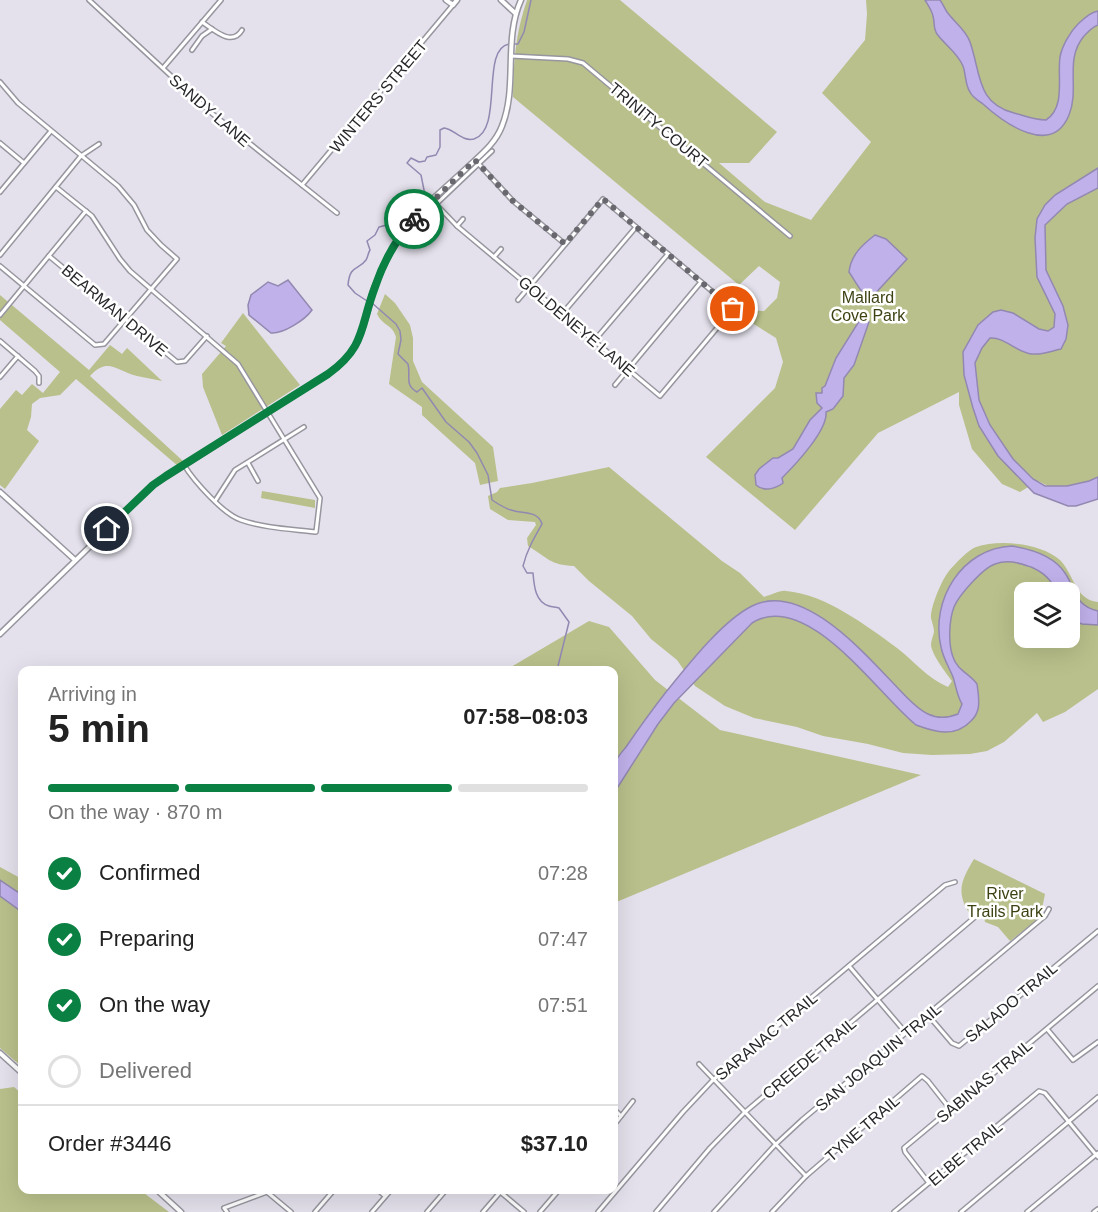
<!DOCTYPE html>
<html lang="en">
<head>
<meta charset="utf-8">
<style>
  body { margin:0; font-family:Helvetica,sans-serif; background:#f2f2f2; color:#222; height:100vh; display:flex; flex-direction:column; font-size:22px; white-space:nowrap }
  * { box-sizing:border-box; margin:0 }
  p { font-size:20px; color:#767676 }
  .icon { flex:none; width:33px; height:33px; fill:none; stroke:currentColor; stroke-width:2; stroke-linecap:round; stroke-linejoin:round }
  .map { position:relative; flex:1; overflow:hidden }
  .drawer { position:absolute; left:18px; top:666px; width:600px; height:528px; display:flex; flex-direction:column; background:#fff; border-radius:12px; box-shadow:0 6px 24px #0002 }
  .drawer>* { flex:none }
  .controls { position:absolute; left:1014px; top:582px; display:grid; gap:12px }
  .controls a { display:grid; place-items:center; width:66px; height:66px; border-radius:12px; background:#fff; box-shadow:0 6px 24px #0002; font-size:30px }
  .pin { position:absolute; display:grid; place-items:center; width:51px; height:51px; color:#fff; margin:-26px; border:3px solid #fff; border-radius:50%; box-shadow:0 2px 6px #0007 }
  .courier { position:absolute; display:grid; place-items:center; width:60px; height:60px; margin:-30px; border:4px solid #0b8043; border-radius:50%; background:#fff; color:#222; box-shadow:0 2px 8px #0007 }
  .summary em { font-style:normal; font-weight:600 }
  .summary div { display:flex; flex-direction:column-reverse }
  .summary { display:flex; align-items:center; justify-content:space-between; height:102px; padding:0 30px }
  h1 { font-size:39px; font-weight:600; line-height:45px }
  .bar { display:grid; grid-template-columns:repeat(4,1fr); gap:9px 6px; align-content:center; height:72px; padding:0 30px }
  .bar i { height:8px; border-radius:4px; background:#e0e0e0 }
  .bar .current { background:#0b8043 }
  .bar p { grid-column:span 4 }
  .line { display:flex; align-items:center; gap:15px; padding:0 30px; border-top:2px solid #e0e0e0 }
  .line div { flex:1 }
  ol { padding:0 30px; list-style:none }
  li { display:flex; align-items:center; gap:18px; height:66px }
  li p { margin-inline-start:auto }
  li .icon { padding:6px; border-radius:50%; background:#0b8043; color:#fff; stroke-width:4 }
  li:last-child { color:#767676 }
  li i { width:33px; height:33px; border:3px solid #e0e0e0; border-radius:50% }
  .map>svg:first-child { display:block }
  .green { fill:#b9c08b; fill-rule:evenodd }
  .water { fill:#c0b1eb; stroke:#9288b1; stroke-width:1.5 }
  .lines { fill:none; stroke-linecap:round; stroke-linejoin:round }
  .stream { stroke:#9288b1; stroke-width:1.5 }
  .street-casing { stroke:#97959e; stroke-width:6 }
  .secondary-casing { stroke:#97959e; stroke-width:7 }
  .street { stroke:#fff; stroke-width:3 }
  .secondary { stroke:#fff; stroke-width:4 }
  .done { stroke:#6a686f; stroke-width:6; stroke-dasharray:0 10.8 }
  .route { stroke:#0b8043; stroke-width:8 }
  .labels { text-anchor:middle; stroke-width:5; stroke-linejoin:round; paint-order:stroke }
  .street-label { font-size:16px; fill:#28272b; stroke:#fff }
  .park-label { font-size:16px; fill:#3e4213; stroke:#fff }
</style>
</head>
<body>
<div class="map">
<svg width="1098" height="1212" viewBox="0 0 1098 1212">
  <rect width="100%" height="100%" fill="#e4e1ec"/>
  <g class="green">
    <path d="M527,0h93l157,132 -28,31h-30l46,39 46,18 60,-78 -49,-49 43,-53 2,-26 -1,-14h232v487l-42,3 -18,-9 -18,11 -18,-8 -30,-35 -13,-44v-13l-81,41 -83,97 -89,-73 69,-69 8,-26 -7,-24 -38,-24 1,-4 25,1 13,-13 3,-16 -21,-16 -20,19 -226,-188c1,-38 2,-61 14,-97z"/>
    <path d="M385,294l10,9 15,22 3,13v23l9,21 71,65 5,34 -18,4 -5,-22 -53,-48v-8l-33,-23 7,-47c-3,-12 -13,-11 -19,-23z"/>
    <path d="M0,295l89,75 21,-25 12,9 5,-6 35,33c-8,-2 -17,-3 -25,-5 -20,-5 -29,-20 -47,0l93,85 -5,5 -102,-87 -16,16 -20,3 -8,6 -1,13 -4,13 12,11 -34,48 -5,-4v-76l16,-19 6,5 10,-11 11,9 17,-21 -60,-52z"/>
    <polygon points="243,313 300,385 222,435 203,387 202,374 226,346 221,343"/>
    <path d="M609,467l113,94 18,12 24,24c7,-2 16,-7 22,-6 39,3 81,35 111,57 17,13 30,30 51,39l4,-6c-6,-8 -20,-26 -21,-36 0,-4 2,-9 3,-13 0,-5 -2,-9 -3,-14 -1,-10 11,-39 18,-47 6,-7 19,-21 27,-24 23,-8 65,-4 84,13 14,14 15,40 38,42v87l-33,23 -22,10 -6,-9 -33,29 -17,9 -17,3 -38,1 -29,-2 -35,-9 -45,-8 -26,-9 -43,-9 -29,-12 -30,-20 -18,-26 -26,-21 -19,-23 -43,-35 -15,-15c-24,-1 -26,-8 -46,-20l-1,-8 9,-13 -1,-3 -27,-2 -18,-11 -2,-13 9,-4 3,-4 32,-5zM1024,592h46v46h-46z"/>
    <polygon points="262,491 315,500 315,508 261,498"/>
    <polygon points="589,621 609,627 655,680 720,730 921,775 614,903 614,670 506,670"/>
    <path d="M974,859l71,35 -3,15 1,6 -33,26 -12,-14 -13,-5 -1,-5 -5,-5 -9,2c-15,-22 -8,-35 4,-55z"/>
    <polygon points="0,867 22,879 22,1067 0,1048"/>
    <polygon points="14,1087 22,1094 22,1190 140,1190 169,1212 0,1212 0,1089"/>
  </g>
  <g class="water">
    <path d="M925,0h15c3,4 5,9 7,12 8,11 19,18 23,30 11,31 6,61 44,71 11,3 20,7 32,7 20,-13 11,-43 14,-63 2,-11 10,-25 18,-33 7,-6 11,-11 20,-13v14c-6,2 -10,7 -14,11 -20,24 -4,52 -15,79 -17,42 -64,9 -86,-11 -4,-3 -11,-7 -13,-12 -5,-7 -4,-18 -7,-26 -6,-14 -18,-21 -26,-32 -4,-6 -2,-11 -4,-18 -1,-5 -5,-11 -8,-16z"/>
    <path d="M1098,168v20l-31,16 -22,21 1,45 17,36 5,19 -2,14 -5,10c-10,2 -19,6 -29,5 -15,-1 -27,-17 -42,-16l-8,10 -7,15 4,37 11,25 23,34 20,20 12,7h22l22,-5 9,-4v22l-22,7h-8l-34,-13 -36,-37 -19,-30 -6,-18 -9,-33 -1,-23 15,-27 15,-13 8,-2 12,3 26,16 9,2 6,-4 1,-13 -18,-37 -2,-39 2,-19 8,-14 10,-10z"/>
    <path d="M875,235l11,4 21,20 -36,39c-11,-5 -15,-16 -22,-26 2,-17 13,-27 26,-37z"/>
    <path d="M288,280l24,30c-7,10 -29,24 -41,23l-22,-18 -1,-10 3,-10 17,-13 10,4z"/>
    <path d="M861,318l5,1 3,3 -15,43 -10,13 -1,18 -10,13 -7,3c2,18 -31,53 -44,66l1,5c-8,6 -19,9 -27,2l-1,-10 4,-6 14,-11h5l15,-9 17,-29 12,-12 -5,-5 -1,-10h6v-5l3,-2 11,-28z"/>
    <path d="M1012,546c19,3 42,10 53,27 12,18 9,32 33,38v14l-16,-1 -12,-5v-27h-14c-4,-12 -13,-20 -25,-25 -12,-4 -23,-8 -36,-3 -12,4 -36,31 -41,43 -5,13 -6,37 -1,50 4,13 17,17 24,27 1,8 3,17 1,25 -1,5 -4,9 -7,12 -16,17 -36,11 -55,4 -37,-29 -109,-137 -164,-102l-78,80 -16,21 -44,69c-1,-8 -2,-19 0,-27 1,-7 8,-14 12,-19 13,-19 26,-37 40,-55 22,-27 56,-71 86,-86 50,-25 111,46 142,78 10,10 21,24 34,30 10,5 20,4 30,0l4,-10c-5,-8 -6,-18 -9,-27 -4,-10 -10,-19 -12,-30 -11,-47 21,-99 71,-101z"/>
    <polygon points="0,880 22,895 22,912 0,896"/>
  </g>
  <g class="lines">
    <g class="stream">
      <polyline points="514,44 518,44 524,32 531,0"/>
      <path d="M367,301l-12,-8 -7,-8c2,-21 10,-14 18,-25 2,-3 2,-7 4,-10l-3,-9 8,-6 4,-8 8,-2c6,-7 9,-10 19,-12l3,-8 15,-6 1,-4 -4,-20 -14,-12 4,-5 8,4 6,-1 2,-4 9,-2 4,-8v-17l4,-2c10,1 18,14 30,11 30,-9 6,-90 35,-95"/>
      <path d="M372,303l24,21 4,7 1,9 -3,14 10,10c3,12 -4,21 9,28l5,-4 24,34 23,20 8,11 11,22 4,25c6,4 12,8 19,10 11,4 27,0 31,14 -8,14 -15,26 -19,42l4,7h6c1,12 2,29 16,33 3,1 7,1 10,2l10,14 -12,48"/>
    </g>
    <defs>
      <g id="street">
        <polyline points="89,0 209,111 337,213"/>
        <path d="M202,22c12,8 30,25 40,8"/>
        <polyline points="192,50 202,36 212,29"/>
        <polyline points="511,56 568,59 583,63 790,236"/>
        <polyline points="163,68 221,0"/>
        <polyline points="0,82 18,103 118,186 134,205 147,230 161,245 177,259 104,344 95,345 0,266"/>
        <polyline points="0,143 24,163"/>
        <polyline points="475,160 513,201 565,244"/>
        <polyline points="302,185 453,5"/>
        <path d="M56,187l36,29 28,43 10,12 108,93 82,134 -4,34c-25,-3 -52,-4 -75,-12 -18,-6 -47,-39 -57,-55"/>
        <polyline points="0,192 51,131"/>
        <path d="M432,200l25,26 203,170 73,-87 -130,-110c-28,34 -56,67 -85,101"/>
        <polyline points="431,209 492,151"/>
        <polyline points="457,226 463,219"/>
        <polyline points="0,255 81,156 99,144"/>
        <polyline points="49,256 177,362 185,361 207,336"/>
        <polyline points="494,257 501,249"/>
        <polyline points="562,314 636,227"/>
        <polyline points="0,315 86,211"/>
        <polyline points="0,341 35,371 39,376 39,383"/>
        <polyline points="594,341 668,254"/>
        <polyline points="0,377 18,356"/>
        <polyline points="615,385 701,282"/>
        <polyline points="248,463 258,481"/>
        <polyline points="215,501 235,470 304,427"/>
        <polyline points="849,966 906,1033"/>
        <polyline points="928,1015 952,1043 959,1046 1098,931"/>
        <polyline points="1047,1029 1073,1060 1098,1042"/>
        <polyline points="699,1064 806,1176"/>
        <polyline points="614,1109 621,1116"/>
        <polyline points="614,1125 633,1101"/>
        <polyline points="929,1183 905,1152 904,1148 1098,986"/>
        <polyline points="378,1190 385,1196"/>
        <polyline points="498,1190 524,1212"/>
        <polyline points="227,1212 224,1208 267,1192 291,1212"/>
        <polyline points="315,1212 334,1190"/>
        <polyline points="372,1212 391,1190"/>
        <polyline points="427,1212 446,1190"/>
        <polyline points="483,1212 502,1190"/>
        <polyline points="540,1212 559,1190"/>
        <polyline points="598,1212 683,1112 713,1080 945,885 955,882"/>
        <polyline points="656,1212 710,1148 744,1113 975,917"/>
        <polyline points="714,1212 775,1145 802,1120 1045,916 1049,909"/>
        <polyline points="772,1212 806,1176 922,1076 928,1081 950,1109"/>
        <polyline points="894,1212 1039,1091 1045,1093 1098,1157"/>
        <polyline points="961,1212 1098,1097"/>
        <polyline points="1027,1212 1098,1153"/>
        <polyline points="1094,1212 1098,1209"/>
      </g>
      <g id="secondary">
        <polyline points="446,0 453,5 457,0"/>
        <polyline points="501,0 515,13"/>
        <polyline points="0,492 75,560"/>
        <path d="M0,634l153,-149 175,-111c37,-26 33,-47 46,-85 6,-17 15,-35 24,-50 18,-29 48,-51 73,-75 12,-11 25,-22 31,-38 16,-40 1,-86 19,-126"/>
        <polyline points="0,1053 22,1073"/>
        <polyline points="157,1190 181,1212"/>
      </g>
    </defs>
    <use href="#street" class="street-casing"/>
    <use href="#secondary" class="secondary-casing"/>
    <use href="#street" class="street"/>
    <use href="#secondary" class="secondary"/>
  </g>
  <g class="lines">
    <polyline class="done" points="414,219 475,160 513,201 565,244 603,199 733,309"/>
    <path class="route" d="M107,529l46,-44 13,-9 162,-102c38,-27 32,-48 47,-87 8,-24 22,-49 39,-68"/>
  </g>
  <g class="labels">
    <g class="street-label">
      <text transform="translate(378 96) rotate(-50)" y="6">WINTERS STREET</text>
      <text transform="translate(210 110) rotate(41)" y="6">SANDY LANE</text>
      <text transform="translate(659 125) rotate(40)" y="6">TRINITY COURT</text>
      <text transform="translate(115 310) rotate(40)" y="6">BEARMAN DRIVE</text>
      <text transform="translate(577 326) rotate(40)" y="6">GOLDENEYE LANE</text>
      <text transform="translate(1011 1002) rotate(-40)" y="6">SALADO TRAIL</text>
      <text transform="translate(766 1036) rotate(-40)" y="6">SARANAC TRAIL</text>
      <text transform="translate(878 1057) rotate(-40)" y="6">SAN JOAQUIN TRAIL</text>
      <text transform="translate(809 1058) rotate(-40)" y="6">CREEDE TRAIL</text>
      <text transform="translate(984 1081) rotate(-40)" y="6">SABINAS TRAIL</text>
      <text transform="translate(862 1128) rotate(-41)" y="6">TYNE TRAIL</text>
      <text transform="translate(965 1153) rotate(-40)" y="6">ELBE TRAIL</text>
    </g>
    <g class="park-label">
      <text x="868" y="303">Mallard<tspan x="868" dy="18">Cove Park</tspan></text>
      <text x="1005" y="899">River<tspan x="1005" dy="18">Trails Park</tspan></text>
    </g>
  </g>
</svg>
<div class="controls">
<a><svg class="icon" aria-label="layers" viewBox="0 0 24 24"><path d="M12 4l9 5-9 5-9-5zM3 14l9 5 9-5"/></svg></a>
</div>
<div class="pin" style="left:733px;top:309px;background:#ea580c"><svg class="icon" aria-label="bag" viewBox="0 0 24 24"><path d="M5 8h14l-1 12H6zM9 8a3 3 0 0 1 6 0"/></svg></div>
<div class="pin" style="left:107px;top:529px;background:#1f2937"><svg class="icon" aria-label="home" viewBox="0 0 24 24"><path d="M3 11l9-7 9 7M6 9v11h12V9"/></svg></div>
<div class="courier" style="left:414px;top:219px"><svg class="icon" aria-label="bike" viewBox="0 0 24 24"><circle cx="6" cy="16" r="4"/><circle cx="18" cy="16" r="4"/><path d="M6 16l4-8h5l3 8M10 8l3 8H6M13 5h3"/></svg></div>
<section class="drawer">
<div class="summary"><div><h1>5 min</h1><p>Arriving in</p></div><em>07:58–08:03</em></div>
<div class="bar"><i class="current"></i><i class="current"></i><i class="current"></i><i></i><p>On the way · 870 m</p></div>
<ol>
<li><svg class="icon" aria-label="check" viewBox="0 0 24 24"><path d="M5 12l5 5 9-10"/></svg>Confirmed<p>07:28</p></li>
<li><svg class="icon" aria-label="check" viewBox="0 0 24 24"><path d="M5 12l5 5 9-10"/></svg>Preparing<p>07:47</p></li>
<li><svg class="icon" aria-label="check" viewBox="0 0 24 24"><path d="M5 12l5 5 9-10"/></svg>On the way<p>07:51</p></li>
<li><i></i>Delivered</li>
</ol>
<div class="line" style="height:78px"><div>Order #3446</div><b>$37.10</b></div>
</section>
</div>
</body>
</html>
